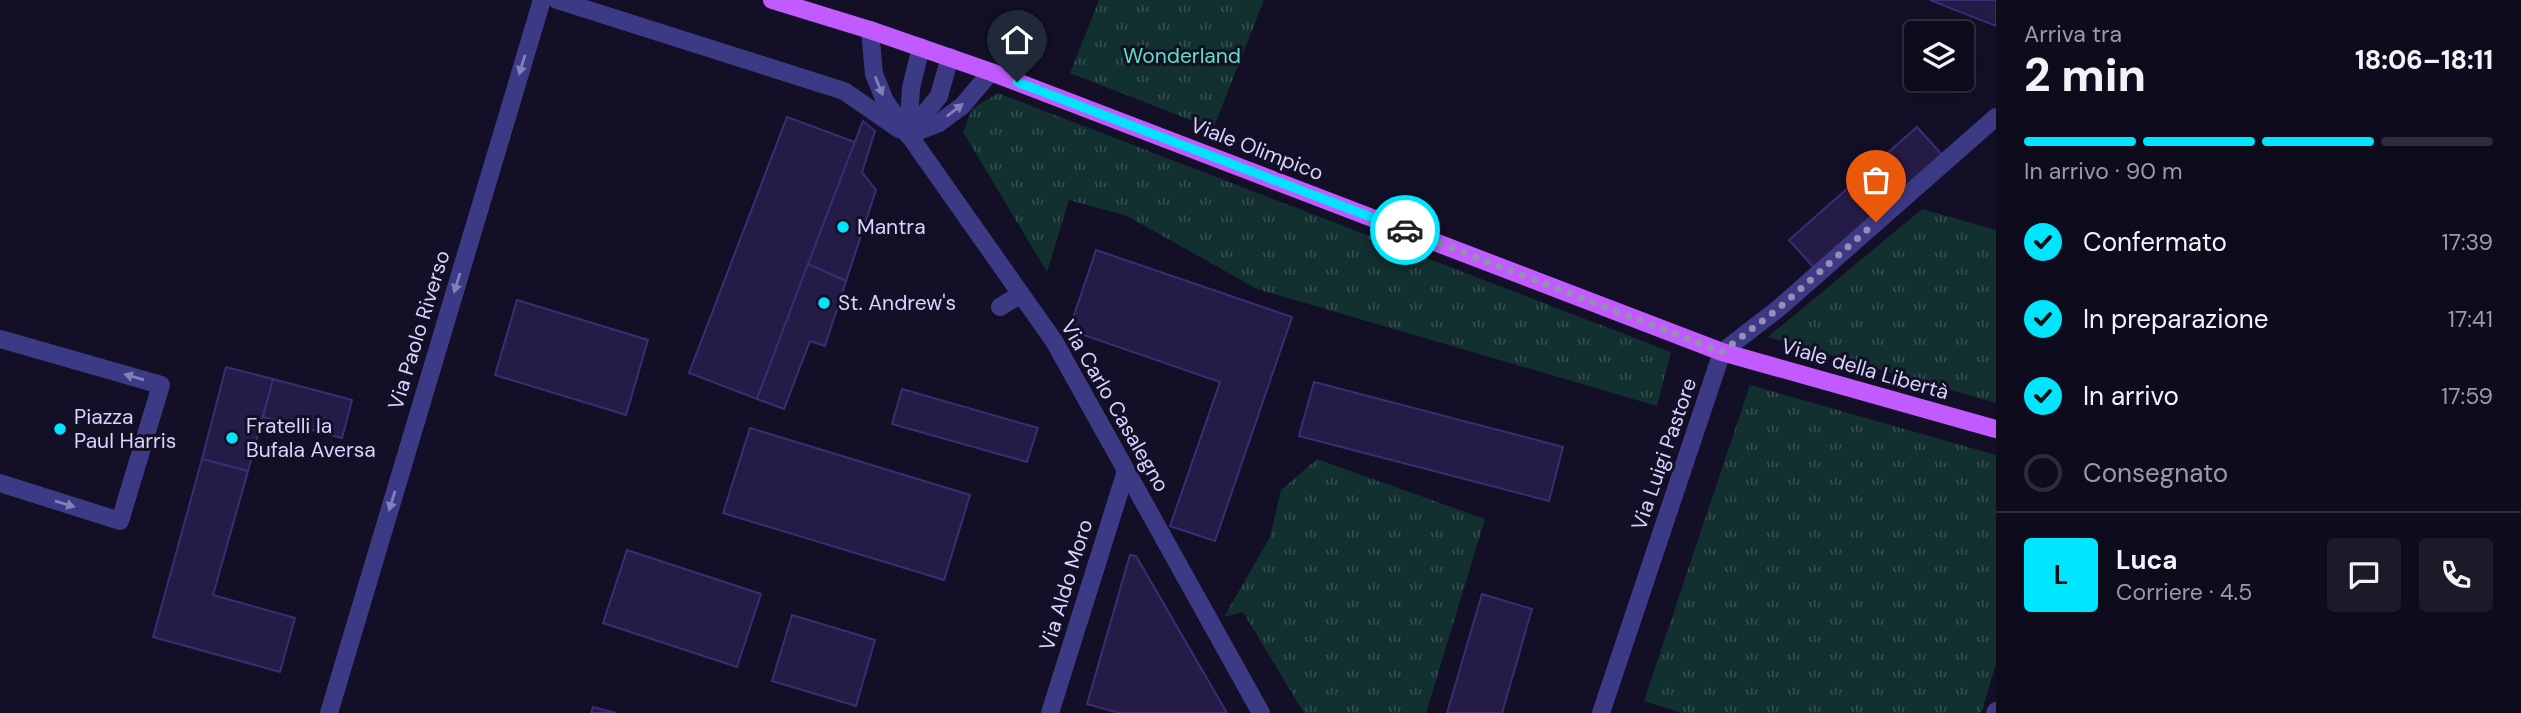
<!DOCTYPE html>
<html lang="it">
<head>
<meta charset="utf-8">
<style>
  body { margin:0; font-family:"DM Sans",sans-serif; background:#1c1929; color:#f1f3f6; height:100vh; display:flex; flex-direction:column; font-size:26px; white-space:nowrap }
  * { box-sizing:border-box; margin:0 }
  p { font-size:23px; color:#9b9ba3 }
  .icon { flex:none; width:38px; height:38px; fill:none; stroke:currentColor; stroke-width:2; stroke-linecap:round; stroke-linejoin:round }
  .map { position:relative; flex:1; overflow:hidden }
  .side { display:flex; flex-direction:column; background:#0e0b1c; width:525px }
  .side>* { flex:none }
  .controls { position:absolute; left:1904px; top:21px; display:grid; gap:14px }
  .controls a { display:grid; place-items:center; width:70px; height:70px; border-radius:7px; background:#0e0b1c; box-shadow:0 7px 28px #0002,0 0 0 2px #2e2b3b; font-size:35px }
  .pin { position:absolute; display:grid; place-items:center; width:60px; height:60px; color:#fff; margin:-72px -30px; border-radius:50% 50% 50% 0; rotate:-45deg; box-shadow:0 0 7px #0007 }
  .pin .icon { rotate:45deg }
  .courier { position:absolute; display:grid; place-items:center; width:70px; height:70px; margin:-35px; border:5px solid #00e5ff; border-radius:50%; background:#fff; color:#222; box-shadow:0 2px 9px #0007 }
  .head em { font-style:normal; font-weight:800 }
  .head div { display:flex; flex-direction:column-reverse }
  .head { display:flex; align-items:center; justify-content:space-between; height:119px; padding:0 28px }
  h1 { font-size:46px; font-weight:800; line-height:52px }
  .bar { display:grid; grid-template-columns:repeat(4,1fr); gap:10px 7px; align-content:center; height:84px; padding:0 28px }
  .bar i { height:9px; border-radius:5px; background:#2e2b3b }
  .bar .on { background:#00e5ff }
  .bar p { grid-column:span 4 }
  .line { display:flex; align-items:center; gap:18px; padding:0 28px; border-top:2px solid #2e2b3b }
  .line div { flex:1 }
  .round { display:grid; place-items:center; flex:none; width:74px; height:74px; border-radius:7px; background:#1c1929 }
  ol { padding:0 28px; list-style:none }
  li { display:flex; align-items:center; gap:21px; height:77px }
  li p { margin-inline-start:auto }
  li .icon { padding:7px; border-radius:50%; background:#00e5ff; color:#111; stroke-width:4 }
  li:last-child { color:#9b9ba3 }
  li i { width:38px; height:38px; border:4px solid #2e2b3b; border-radius:50% }
  main { display:flex; flex:1; min-height:0 }
  .map>svg:first-child { display:block }
  .grass { fill:url(#grass-tufts) }
  .building { fill:#241b47; stroke:#3b2d73; stroke-width:2 }
  .lines { fill:none; stroke-linecap:round; stroke-linejoin:round }
  .minor { stroke:#3d3a85; stroke-width:18 }
  .major { stroke:#c25bff; stroke-width:18 }
  .oneway { fill:#837fbc }
  .done { stroke:#948fb3; stroke-width:7; stroke-dasharray:0 12.6 }
  .route { stroke:#00e5ff; stroke-width:9 }
  .poi-dot { fill:#00e5ff; stroke:#130f26; stroke-width:2.5 }
  .labels { text-anchor:middle; stroke-width:6; stroke-linejoin:round; paint-order:stroke }
  .park-label { font-size:21px; fill:#5fe0c0; stroke:#130f26 }
  .street-label { font-size:21px; fill:#d9d4ff; stroke:#130f26 }
  .poi-label { font-size:21px; fill:#d9d4ff; stroke:#130f26; text-anchor:start }
</style>
</head>
<body>
<main>
<div class="map">
<svg width="1996" height="713" viewBox="0 0 1996 713">
  <defs>
    <pattern id="grass-tufts" width="24" height="20" patternUnits="userSpaceOnUse" patternTransform="scale(1.75)"><rect width="24" height="20" fill="#12302f"/><path d="M3 7l-1-3M5 7V3M7 7l1-3M15 17l-1-3M17 17v-4M19 17l1-3" fill="none" stroke="#344d4e"/></pattern>
  </defs>
  <rect width="100%" height="100%" fill="#130f26"/>
  <g class="grass">
    <polygon points="1099,0 1264,0 1213,129 1070,73"/>
    <polygon points="998,93 1671,352 1657,406 1257,289 1127,216 1069,200 1047,272 963,132 972,109"/>
    <polygon points="1922,209 1996,230 1996,403 1768,337"/>
    <polygon points="1750,385 1996,455 1996,664 1981,713 1682,713 1644,701"/>
    <polygon points="1317,459 1485,519 1426,713 1304,713 1243,612 1224,617 1270,537 1281,490"/>
  </g>
  <g class="building">
    <polygon points="1930,0 1996,0 1996,26"/>
    <polygon points="787,117 855,142 757,399 689,373"/>
    <polygon points="863,121 875,131 862,172 876,190 846,281 808,264"/>
    <polygon points="1917,127 1943,156 1815,269 1789,240"/>
    <polygon points="1096,250 1292,317 1215,541 1170,526 1220,382 1069,330"/>
    <polygon points="808,264 846,281 825,346 810,341 784,409 757,399"/>
    <polygon points="517,300 648,340 626,415 495,375"/>
    <polygon points="226,367 273,379 248,471 202,459"/>
    <polygon points="273,379 352,400 342,438 263,417"/>
    <polygon points="1314,382 1563,447 1549,501 1299,436"/>
    <polygon points="902,389 1038,428 1027,462 892,424"/>
    <polygon points="750,428 970,495 944,580 723,513"/>
    <polygon points="202,459 248,471 213,595 295,618 280,672 153,637"/>
    <polygon points="627,550 761,594 737,667 603,623"/>
    <polygon points="1130,555 1136,556 1227,713 1119,713 1087,704"/>
    <polygon points="1482,594 1532,609 1502,713 1447,713"/>
    <polygon points="792,615 875,640 856,706 772,681"/>
    <polygon points="593,707 616,713 591,713"/>
  </g>
  <g class="lines">
    <g class="minor">
      <polyline points="557,0 844,91 899,129"/>
      <polyline points="870,30 874,74 885,101 1054,341 1261,713"/>
      <polyline points="910,132 939,96 950,57"/>
      <polyline points="908,135 939,123 962,106 991,72"/>
      <polyline points="908,135 911,88 921,47"/>
      <polyline points="1000,307 1021,294"/>
      <polyline points="0,339 161,385 120,521 0,483"/>
      <polyline points="329,713 542,0"/>
      <polyline points="1050,713 1126,471"/>
      <polyline points="1601,713 1722,352 1779,308 1996,117"/>
      <polyline points="1995,713 1996,711"/>
    </g>
    <polyline class="major" points="772,0 870,30 991,72 1722,352 1996,429"/>
  </g>
  <defs><path id="oneway-solid" d="M-6-.8H1V-3.2L6.5 0L1 3.2V.8H-6Z" transform="scale(1.75)"/></defs>
  <g class="oneway">
    <use href="#oneway-solid" transform="translate(522 65) rotate(107)"/>
    <use href="#oneway-solid" transform="translate(879 86) rotate(68)"/>
    <use href="#oneway-solid" transform="translate(955 110) rotate(-38)"/>
    <use href="#oneway-solid" transform="translate(457 283) rotate(107)"/>
    <use href="#oneway-solid" transform="translate(134 377) rotate(-164)"/>
    <use href="#oneway-solid" transform="translate(392 501) rotate(107)"/>
    <use href="#oneway-solid" transform="translate(65 504) rotate(17)"/>
  </g>
  <g class="lines">
    <polyline class="done" points="1405,230 1722,352 1779,308 1876,222"/>
    <polyline class="route" points="1017,82 1405,230"/>
  </g>
  <g class="poi-dot">
    <circle cx="843" cy="227" r="7"/>
    <circle cx="824" cy="303" r="7"/>
    <circle cx="60" cy="429" r="7"/>
    <circle cx="232" cy="438" r="7"/>
  </g>
  <g class="labels">
    <g class="park-label">
      <text x="1182" y="63">Wonderland</text>
    </g>
    <g class="street-label">
      <text transform="translate(1257 149) rotate(21)" y="7">Viale Olimpico</text>
      <text transform="translate(419 330) rotate(-73)" y="7">Via Paolo Riverso</text>
      <text transform="translate(1865 369) rotate(16)" y="7">Viale della Libertà</text>
      <text transform="translate(1115 406) rotate(60)" y="7">Via Carlo Casalegno</text>
      <text transform="translate(1664 454) rotate(-71)" y="7">Via Luigi Pastore</text>
      <text transform="translate(1066 585) rotate(-73)" y="7">Via Aldo Moro</text>
    </g>
    <g class="poi-label">
      <text x="857" y="234">Mantra</text>
      <text x="838" y="310">St. Andrew's</text>
      <text x="74" y="424">Piazza<tspan x="74" dy="24">Paul Harris</tspan></text>
      <text x="246" y="433">Fratelli la<tspan x="246" dy="24">Bufala Aversa</tspan></text>
    </g>
  </g>
</svg>
<div class="controls">
<a><svg class="icon" aria-label="layers" viewBox="0 0 24 24"><path d="M12 4l9 5-9 5-9-5zM3 14l9 5 9-5"/></svg></a>
</div>
<div class="pin" style="left:1876px;top:222px;background:#ea580c"><svg class="icon" aria-label="bag" viewBox="0 0 24 24"><path d="M5 8h14l-1 12H6zM9 8a3 3 0 0 1 6 0"/></svg></div>
<div class="pin" style="left:1017px;top:82px;background:#1f2937"><svg class="icon" aria-label="home" viewBox="0 0 24 24"><path d="M3 11l9-7 9 7M6 9v11h12V9"/></svg></div>
<div class="courier" style="left:1405px;top:230px"><svg class="icon" aria-label="car" viewBox="0 0 24 24"><path d="M5 17H2v-5l4-1 3-4h7l3 4 3 1v5h-3M9 17h6M6 11h13"/><circle cx="7" cy="17" r="2"/><circle cx="17" cy="17" r="2"/></svg></div>
</div>
<section class="side">
<div class="head"><div><h1>2 min</h1><p>Arriva tra</p></div><em>18:06–18:11</em></div>
<div class="bar"><i class="on"></i><i class="on"></i><i class="on"></i><i></i><p>In arrivo · 90 m</p></div>
<ol>
<li><svg class="icon" aria-label="check" viewBox="0 0 24 24"><path d="M5 12l5 5 9-10"/></svg>Confermato<p>17:39</p></li>
<li><svg class="icon" aria-label="check" viewBox="0 0 24 24"><path d="M5 12l5 5 9-10"/></svg>In preparazione<p>17:41</p></li>
<li><svg class="icon" aria-label="check" viewBox="0 0 24 24"><path d="M5 12l5 5 9-10"/></svg>In arrivo<p>17:59</p></li>
<li><i></i>Consegnato</li>
</ol>
<div class="line" style="height:126px"><b class="round" style="background:#00e5ff;color:#111">L</b><div><b>Luca</b><p>Corriere · 4.5</p></div><a class="round"><svg class="icon" aria-label="chat" viewBox="0 0 24 24"><path d="M4 5h16v11H9l-5 4z"/></svg></a><a class="round"><svg class="icon" aria-label="phone" viewBox="0 0 24 24"><path d="M5 4h4l2 5-3 2q2 4 5 5l2-3 5 2v4C11 20 4 13 5 4z"/></svg></a></div>
</section>
</main>
</body>
</html>
